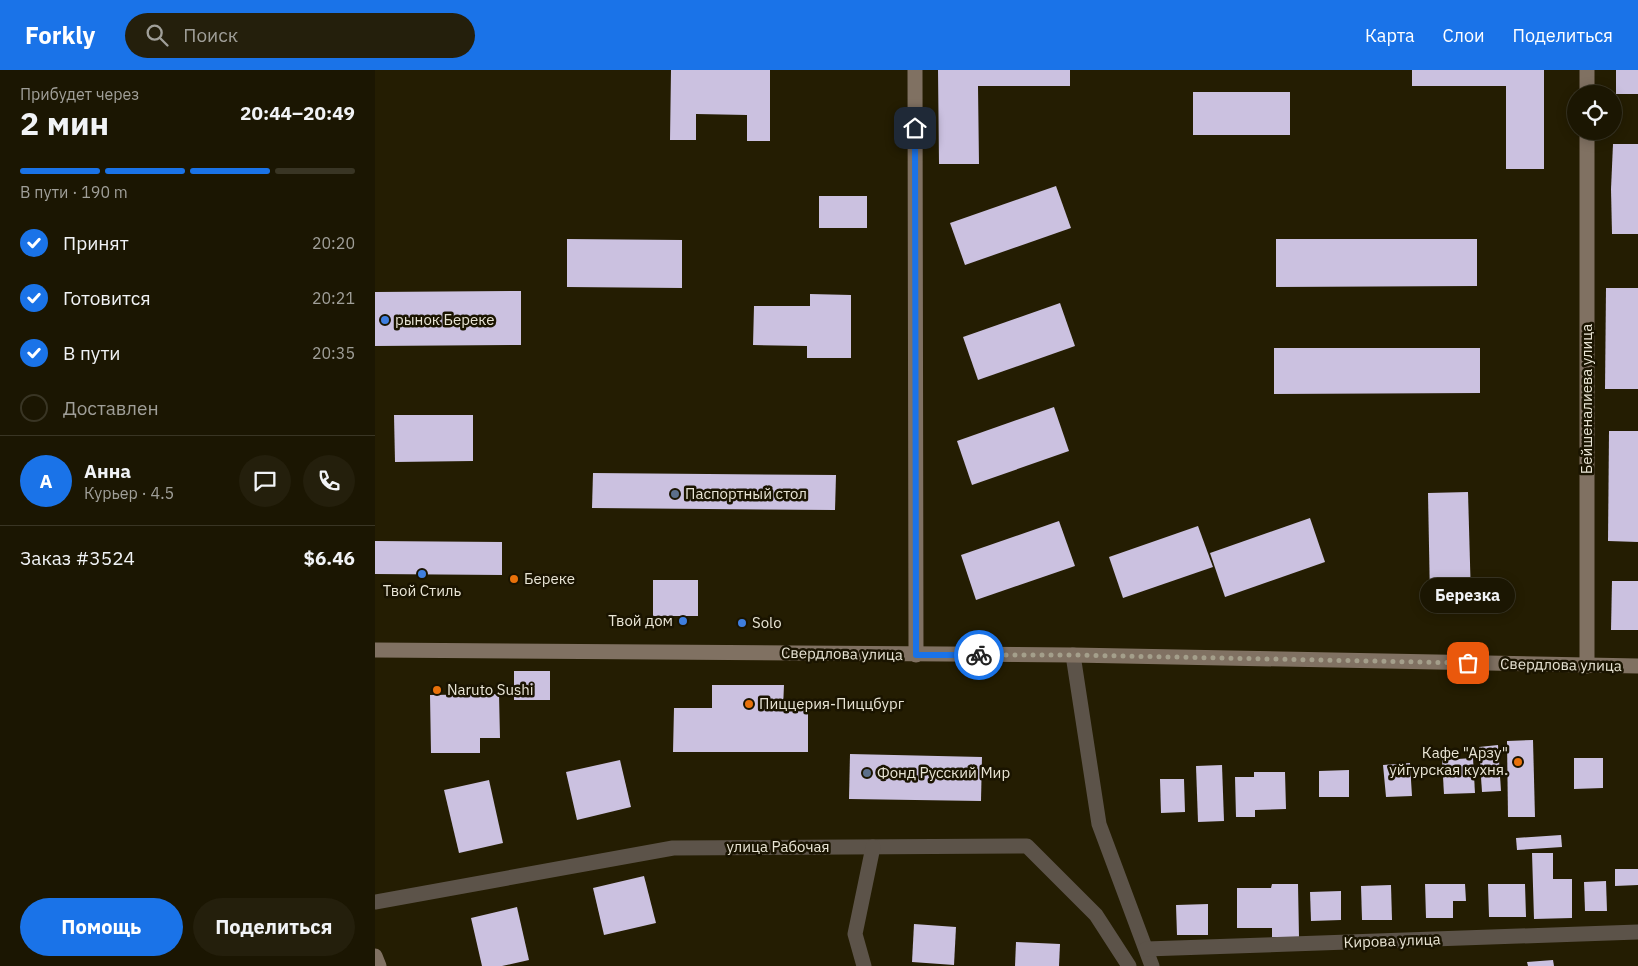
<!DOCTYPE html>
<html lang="ru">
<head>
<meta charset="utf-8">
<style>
  body { margin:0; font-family:"IBM Plex Sans",sans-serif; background:#241f0c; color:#f1f3f6; height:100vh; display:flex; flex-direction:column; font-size:19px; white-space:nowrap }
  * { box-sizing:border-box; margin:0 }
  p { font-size:16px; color:#a09f99 }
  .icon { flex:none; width:28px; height:28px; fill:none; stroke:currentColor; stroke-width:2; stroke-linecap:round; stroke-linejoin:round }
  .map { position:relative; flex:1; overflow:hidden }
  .details { display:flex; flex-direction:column; background:#1b1602; width:375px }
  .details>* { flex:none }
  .controls { position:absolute; left:1192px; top:15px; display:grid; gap:10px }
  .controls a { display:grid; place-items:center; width:55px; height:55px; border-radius:50%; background:#1b1602; box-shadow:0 2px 12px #0003,0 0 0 1px #393524; font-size:25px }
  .pin { position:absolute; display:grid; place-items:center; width:42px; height:42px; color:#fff; margin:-21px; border-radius:10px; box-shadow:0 2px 8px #0006 }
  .courier { position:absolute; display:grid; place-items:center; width:50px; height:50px; margin:-25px; border:4px solid #1a73e8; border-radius:50%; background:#fff; color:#222; box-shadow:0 1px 6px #0007 }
  .bubble { position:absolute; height:35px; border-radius:18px; background:#1b1602; box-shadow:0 2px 12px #0003,0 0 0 1px #393524; font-size:16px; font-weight:700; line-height:35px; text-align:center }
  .headline em { font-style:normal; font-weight:700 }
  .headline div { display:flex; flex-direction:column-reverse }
  .headline { display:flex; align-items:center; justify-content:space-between; height:85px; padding:0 20px }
  h1 { font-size:32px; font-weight:700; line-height:38px }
  .bar { display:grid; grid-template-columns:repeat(4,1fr); gap:8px 5px; align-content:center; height:60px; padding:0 20px }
  .bar i { height:6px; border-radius:4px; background:#393524 }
  .bar .selected { background:#1a73e8 }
  .bar p { grid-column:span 4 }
  .line { display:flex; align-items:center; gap:12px; padding:0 20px; border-top:1px solid #393524 }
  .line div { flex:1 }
  .round { display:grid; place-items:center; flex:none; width:52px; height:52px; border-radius:26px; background:#241f0c }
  ol { padding:0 20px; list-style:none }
  li { display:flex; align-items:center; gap:15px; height:55px }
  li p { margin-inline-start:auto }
  li .icon { padding:5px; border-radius:50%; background:#1a73e8; color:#fff; stroke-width:4 }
  li:last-child { color:#a09f99 }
  li i { width:28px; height:28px; border:2px solid #393524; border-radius:50% }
  .primary-button { display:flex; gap:10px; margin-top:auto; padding:10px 20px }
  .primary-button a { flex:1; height:58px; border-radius:30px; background:#1a73e8; color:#fff; font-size:20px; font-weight:700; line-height:58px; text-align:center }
  .primary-button a+a { background:#241f0c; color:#f1f3f6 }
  header { display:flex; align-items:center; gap:30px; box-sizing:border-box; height:70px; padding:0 25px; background:#1a73e8; color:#fff }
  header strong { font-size:24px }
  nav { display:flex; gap:28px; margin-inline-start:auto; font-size:18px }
  .search { width:350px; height:45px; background:#241f0c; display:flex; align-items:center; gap:12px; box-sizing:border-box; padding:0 18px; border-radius:28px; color:#a09f99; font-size:19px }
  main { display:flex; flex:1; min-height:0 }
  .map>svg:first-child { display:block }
  .building { fill:#cbc1e0 }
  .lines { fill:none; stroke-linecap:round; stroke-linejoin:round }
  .street { stroke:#5c5349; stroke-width:15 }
  .secondary { stroke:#807162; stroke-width:15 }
  .done { stroke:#a49f8b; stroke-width:5; stroke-dasharray:0 9 }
  .route { stroke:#1a73e8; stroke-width:6 }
  .shop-dot { fill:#3f7fe0; stroke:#1a1400; stroke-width:2 }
  .service-dot { fill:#5c6f8a; stroke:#1a1400; stroke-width:2 }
  .food-dot { fill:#e8710a; stroke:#1a1400; stroke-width:2 }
  .labels { text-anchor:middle; stroke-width:5; stroke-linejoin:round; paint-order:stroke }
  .poi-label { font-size:15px; fill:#e9e5d5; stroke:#1a1400; text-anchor:start }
  .street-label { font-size:15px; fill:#e9e5d5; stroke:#1a1400 }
</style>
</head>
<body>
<header>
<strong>Forkly</strong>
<div class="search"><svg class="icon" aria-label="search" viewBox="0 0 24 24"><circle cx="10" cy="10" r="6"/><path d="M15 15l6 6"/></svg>Поиск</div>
<nav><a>Карта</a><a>Слои</a><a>Поделиться</a></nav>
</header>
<main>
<section class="details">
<div class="headline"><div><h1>2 мин</h1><p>Прибудет через</p></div><em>20:44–20:49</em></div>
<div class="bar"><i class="selected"></i><i class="selected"></i><i class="selected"></i><i></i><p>В пути · 190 m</p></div>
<ol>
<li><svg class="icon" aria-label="check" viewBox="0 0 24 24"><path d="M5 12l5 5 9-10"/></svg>Принят<p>20:20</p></li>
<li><svg class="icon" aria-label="check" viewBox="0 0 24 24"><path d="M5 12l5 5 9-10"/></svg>Готовится<p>20:21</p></li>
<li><svg class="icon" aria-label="check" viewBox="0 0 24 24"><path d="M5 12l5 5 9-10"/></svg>В пути<p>20:35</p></li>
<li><i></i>Доставлен</li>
</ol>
<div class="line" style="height:90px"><b class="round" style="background:#1a73e8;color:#fff">А</b><div><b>Анна</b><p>Курьер · 4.5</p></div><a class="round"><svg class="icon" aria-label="chat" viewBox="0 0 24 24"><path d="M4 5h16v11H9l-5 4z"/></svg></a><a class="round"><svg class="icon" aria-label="phone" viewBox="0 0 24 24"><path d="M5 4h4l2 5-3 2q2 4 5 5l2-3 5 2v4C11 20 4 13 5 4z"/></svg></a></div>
<div class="line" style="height:65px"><div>Заказ #3524</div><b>$6.46</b></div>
<div class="primary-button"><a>Помощь</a><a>Поделиться</a></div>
</section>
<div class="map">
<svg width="1263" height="896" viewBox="0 0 1263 896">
  <rect width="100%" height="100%" fill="#241d02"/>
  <g class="building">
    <polygon points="296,0 395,0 395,71 372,71 372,45 321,44 321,70 295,70"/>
    <polygon points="563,0 695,0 695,16 603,16 604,94 564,94"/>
    <polygon points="1037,0 1169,0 1169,99 1131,99 1131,16 1037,16"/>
    <rect x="1241" y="0" width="22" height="24"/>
    <rect x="818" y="22" width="97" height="43"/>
    <polygon points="1238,74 1263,74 1263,164 1237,164 1236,119"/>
    <polygon points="681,116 696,158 590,195 575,153"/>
    <rect x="444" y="126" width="48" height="32"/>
    <polygon points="192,169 307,170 307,218 192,217"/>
    <polygon points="901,169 1102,169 1102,216 901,217"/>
    <polygon points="1231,218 1263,218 1263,319 1230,319"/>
    <polygon points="146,221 146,275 0,276 0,222"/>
    <polygon points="435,224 476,225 476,288 432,288 432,276 378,275 379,236 435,236"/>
    <polygon points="685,233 700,276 603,310 588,267"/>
    <polygon points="899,278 1105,278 1105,323 899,324"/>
    <polygon points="679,337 694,381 597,415 582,371"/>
    <polygon points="19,345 98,345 98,391 20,392"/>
    <polygon points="1234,361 1263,361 1263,472 1233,471"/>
    <polygon points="218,403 461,405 460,440 217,438"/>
    <polygon points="1093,422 1096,528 1055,529 1053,423"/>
    <polygon points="935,448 950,492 850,527 835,483"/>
    <polygon points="684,451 700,496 601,530 586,485"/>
    <polygon points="823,456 838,497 748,528 734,487"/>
    <polygon points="0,471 127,472 127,505 0,504"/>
    <rect x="278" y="510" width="45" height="36"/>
    <polygon points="1237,511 1263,511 1263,560 1236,560"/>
    <rect x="139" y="601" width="36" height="29"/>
    <polygon points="337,615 409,615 408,638 433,638 433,682 298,682 299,638 337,638"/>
    <polygon points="124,624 125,668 105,668 105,683 56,683 55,625"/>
    <polygon points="1158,670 1160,747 1133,747 1132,671"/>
    <polygon points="1123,675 1126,721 1107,722 1104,677"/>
    <polygon points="475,684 607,687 606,731 474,729"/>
    <polygon points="1098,688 1100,723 1069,724 1067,690"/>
    <polygon points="1199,688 1228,688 1228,718 1199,719"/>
    <polygon points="245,690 256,737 202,750 191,702"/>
    <polygon points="1035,693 1037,726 1011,727 1008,695"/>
    <polygon points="847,695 849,751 823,752 821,696"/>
    <polygon points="974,700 974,727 944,727 944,701"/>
    <polygon points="879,702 910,702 911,739 880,740 880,747 861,747 860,707 879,707"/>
    <polygon points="785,709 809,709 810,742 786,743"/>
    <polygon points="114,710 128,773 84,783 69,720"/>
    <polygon points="1186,765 1187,777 1142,780 1141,768"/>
    <polygon points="1157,783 1178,783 1178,809 1197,809 1197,848 1159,849"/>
    <polygon points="1240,799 1263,799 1263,815 1240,816"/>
    <polygon points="269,806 281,853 229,865 218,818"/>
    <polygon points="1231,811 1232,841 1210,841 1209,812"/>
    <polygon points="897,814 923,814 924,867 897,867 897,858 862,858 862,818 896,818"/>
    <polygon points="1050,814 1090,814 1091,831 1078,831 1078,848 1051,848"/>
    <polygon points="1113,814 1150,814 1151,847 1114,847"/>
    <polygon points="1016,815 1017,850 987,850 986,816"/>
    <polygon points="966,821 966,850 936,851 935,822"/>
    <polygon points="833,834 833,865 802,865 801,835"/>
    <polygon points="142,837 154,890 127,896 107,896 96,848"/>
    <polygon points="539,854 581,857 579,895 537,892"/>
    <polygon points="641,872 685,874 684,896 640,896"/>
    <polygon points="1178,890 1179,896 1153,896 1152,892"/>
  </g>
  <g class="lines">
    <g class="street">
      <polyline points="698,585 724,754 777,896"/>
      <polyline points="0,832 298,778 652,776 721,845 754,896"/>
      <polyline points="771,879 1263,862"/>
      <polyline points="489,896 480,864 498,777"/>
    </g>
    <g class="secondary">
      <polyline points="540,0 541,585"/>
      <polyline points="1212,24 1212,0"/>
      <polyline points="0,580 698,585 1263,596"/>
      <polyline points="1212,596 1212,61"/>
      <polyline points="0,886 4,896"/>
    </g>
  </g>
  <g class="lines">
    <polyline class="done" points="604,585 698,585 1093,593"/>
    <polyline class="route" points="540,58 541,585 604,585"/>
  </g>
  <g class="shop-dot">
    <circle cx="10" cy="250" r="5"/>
    <circle cx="47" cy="504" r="5"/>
    <circle cx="308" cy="551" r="5"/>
    <circle cx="367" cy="553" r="5"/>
  </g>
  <g class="service-dot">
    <circle cx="300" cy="424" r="5"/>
    <circle cx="492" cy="703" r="5"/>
  </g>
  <g class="food-dot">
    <circle cx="139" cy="509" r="5"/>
    <circle cx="62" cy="620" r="5"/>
    <circle cx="374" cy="634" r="5"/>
    <circle cx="1143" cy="692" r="5"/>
  </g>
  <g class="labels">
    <g class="poi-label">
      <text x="20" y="255">рынок Береке</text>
      <text x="310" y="429">Паспортный стол</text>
      <text x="149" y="514">Береке</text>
      <text x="47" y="526" text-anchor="middle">Твой Стиль</text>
      <text x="298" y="556" text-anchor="end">Твой дом</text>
      <text x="377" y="558">Solo</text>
      <text x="72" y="625">Naruto Sushi</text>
      <text x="384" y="639">Пиццерия-Пиццбург</text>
      <text x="1133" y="688" text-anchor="end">Кафе "Арзу"<tspan x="1133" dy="17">уйгурская кухня.</tspan></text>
      <text x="502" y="708">Фонд Русский Мир</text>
    </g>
    <g class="street-label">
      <text transform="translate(1212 329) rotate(-90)" y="5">Бейшеналиева улица</text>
      <text transform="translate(467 584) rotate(1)" y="5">Свердлова улица</text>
      <text transform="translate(1186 595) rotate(1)" y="5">Свердлова улица</text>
      <text x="403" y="782">улица Рабочая</text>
      <text transform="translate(1017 871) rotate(-2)" y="5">Кирова улица</text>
    </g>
  </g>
</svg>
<div class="controls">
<a><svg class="icon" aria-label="locate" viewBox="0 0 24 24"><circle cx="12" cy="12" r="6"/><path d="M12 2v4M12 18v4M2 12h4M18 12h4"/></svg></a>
</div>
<div class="pin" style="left:1093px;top:593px;background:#ea580c"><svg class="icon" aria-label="bag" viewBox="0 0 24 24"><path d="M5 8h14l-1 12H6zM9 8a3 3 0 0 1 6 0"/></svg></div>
<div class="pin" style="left:540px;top:58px;background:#1f2937"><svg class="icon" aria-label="home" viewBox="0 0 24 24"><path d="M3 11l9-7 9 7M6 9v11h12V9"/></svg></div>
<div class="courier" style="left:604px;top:585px"><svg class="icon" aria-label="bike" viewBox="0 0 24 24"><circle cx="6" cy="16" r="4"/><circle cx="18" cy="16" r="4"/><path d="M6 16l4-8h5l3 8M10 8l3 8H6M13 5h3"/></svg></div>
<div class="bubble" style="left:1045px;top:508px;width:95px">Березка</div>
</div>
</main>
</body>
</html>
